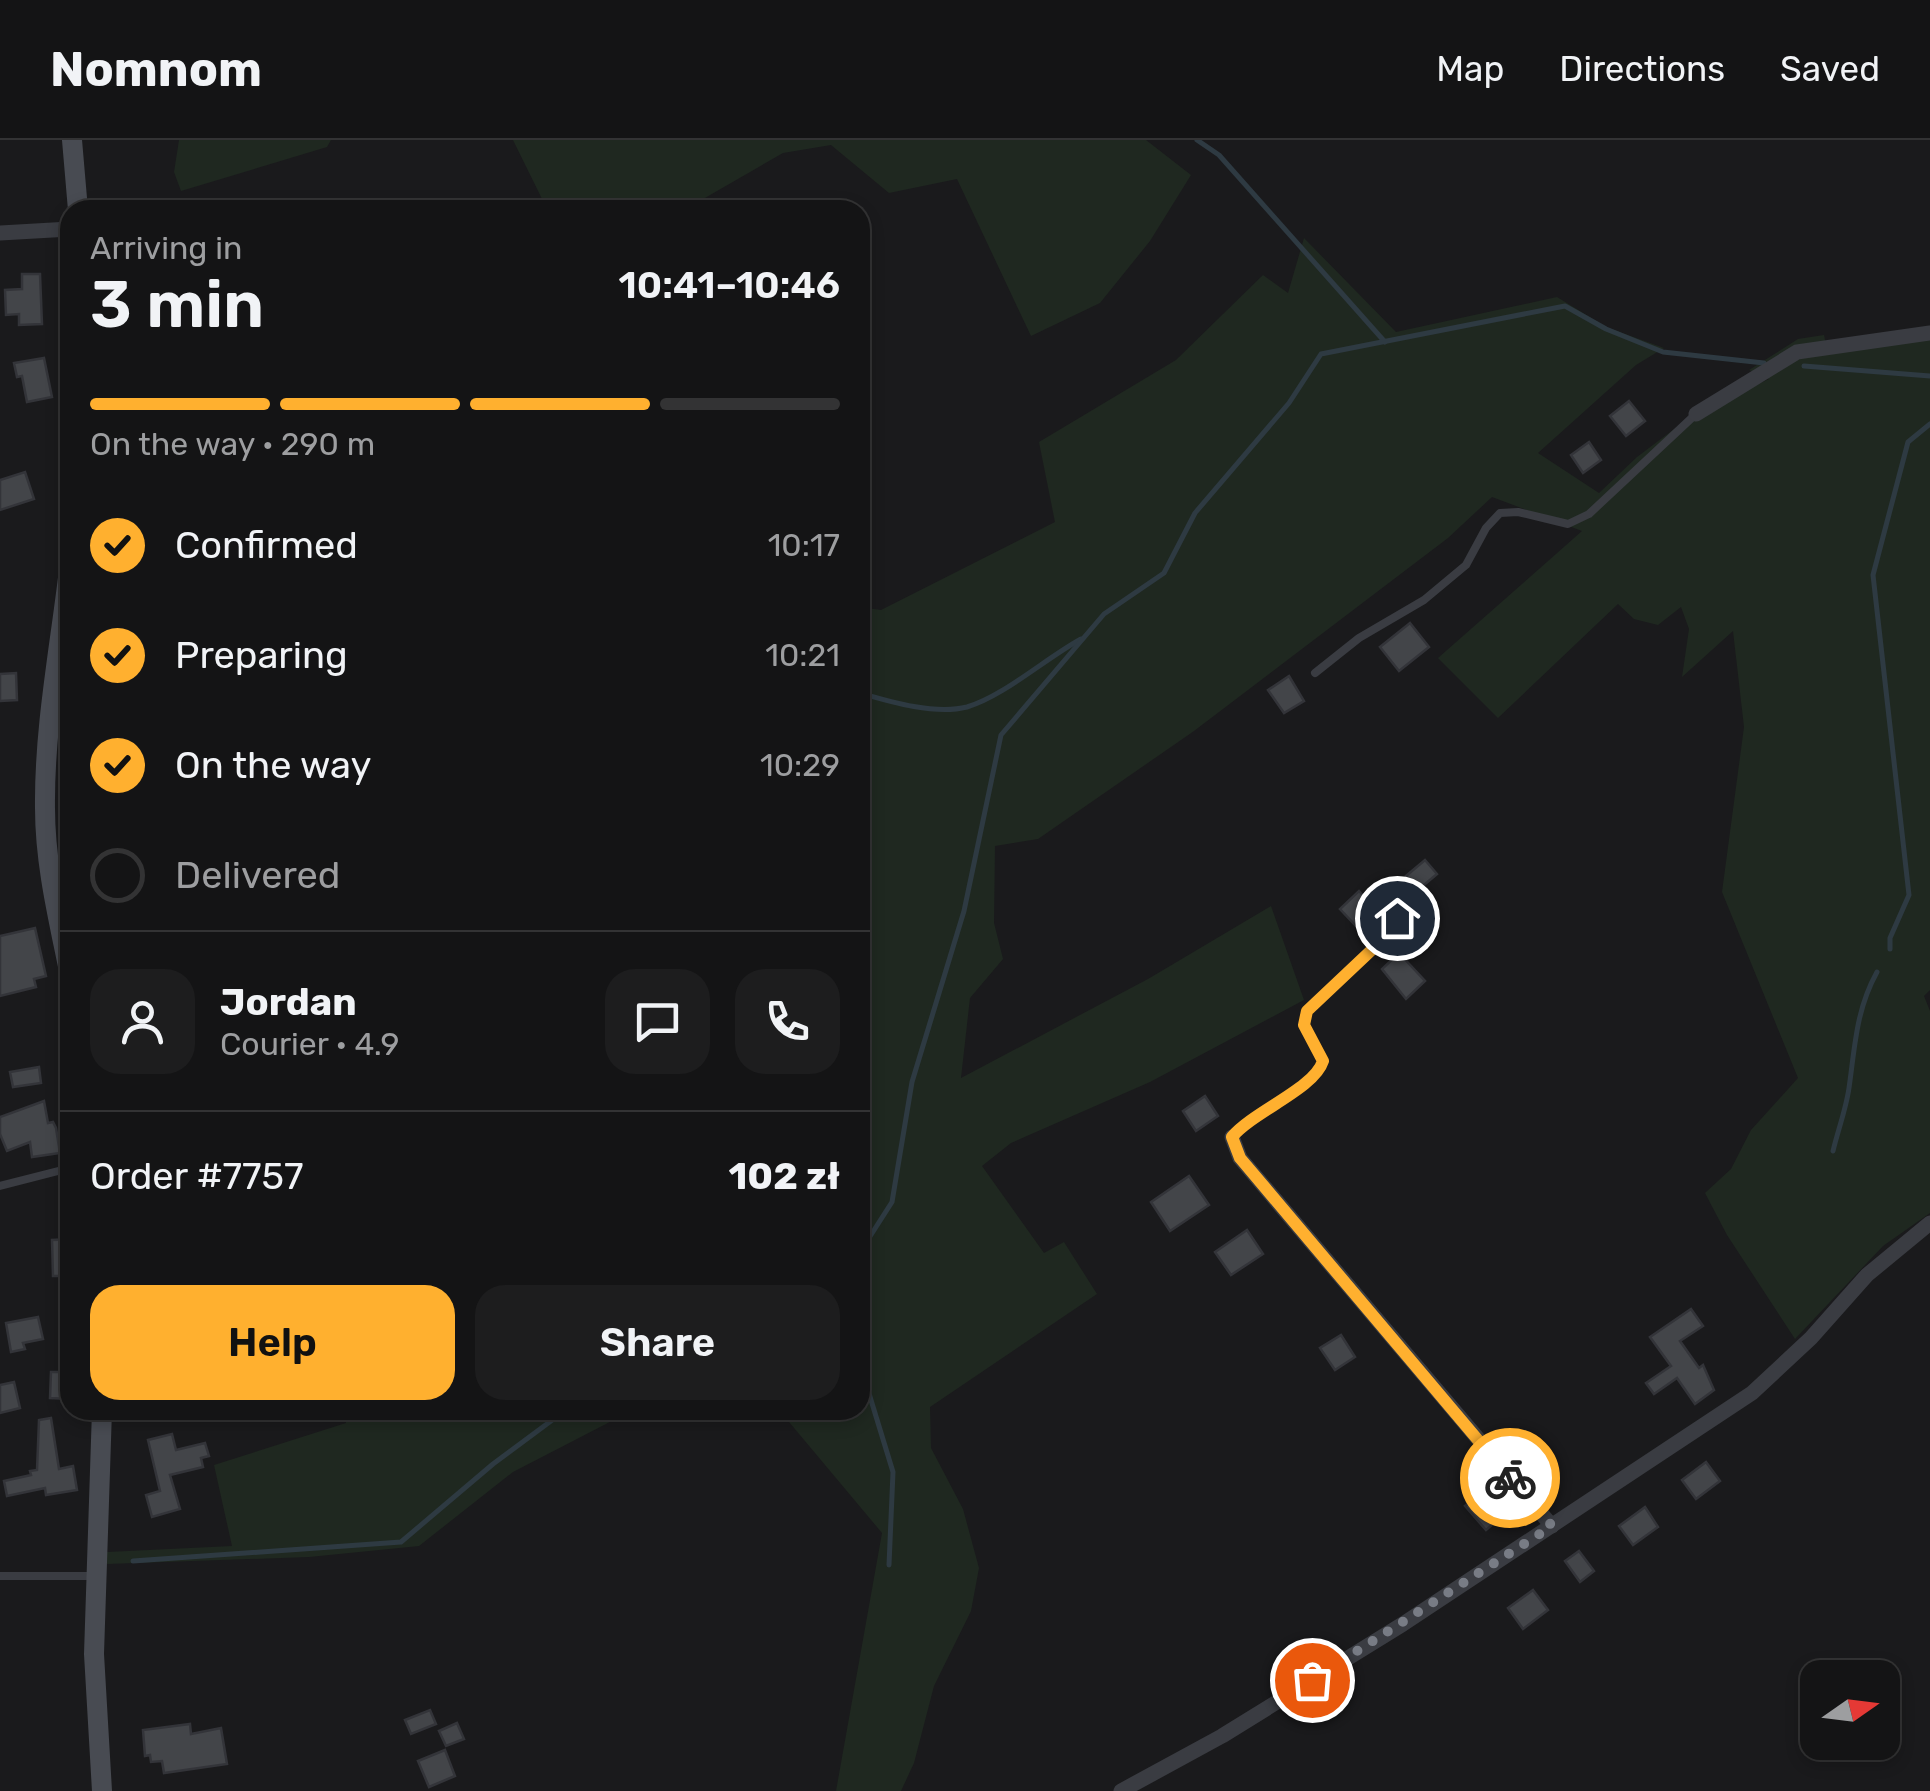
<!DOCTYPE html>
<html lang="en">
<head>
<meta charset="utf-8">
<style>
  body { margin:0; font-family:Rubik,sans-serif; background:#1d1d1e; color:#f1f3f6; height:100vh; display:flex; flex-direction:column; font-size:38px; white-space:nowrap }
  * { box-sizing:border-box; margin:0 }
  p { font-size:32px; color:#9d9ea0 }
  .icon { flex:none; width:55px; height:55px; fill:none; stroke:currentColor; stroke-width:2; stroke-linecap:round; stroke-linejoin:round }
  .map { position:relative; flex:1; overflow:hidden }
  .side { position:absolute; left:60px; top:60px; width:810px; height:1220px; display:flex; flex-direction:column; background:#141415; border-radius:30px; box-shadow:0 5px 15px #0003,0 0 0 2px #333334 }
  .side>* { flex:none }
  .needle { width:65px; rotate:76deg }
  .buttons { position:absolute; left:1800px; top:1520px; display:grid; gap:20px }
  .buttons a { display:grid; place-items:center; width:100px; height:100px; border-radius:20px; background:#141415; box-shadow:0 5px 15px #0003,0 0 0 2px #333334; font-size:50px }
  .pin { position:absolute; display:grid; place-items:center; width:85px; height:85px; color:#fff; margin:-42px; border:5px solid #fff; border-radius:50%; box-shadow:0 2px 10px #0007 }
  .courier { position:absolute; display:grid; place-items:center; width:100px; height:100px; margin:-50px; border:8px solid #ffb02f; border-radius:50%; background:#fff; color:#222; box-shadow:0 2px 12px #0007 }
  .head em { font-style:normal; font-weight:600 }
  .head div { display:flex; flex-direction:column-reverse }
  .head { display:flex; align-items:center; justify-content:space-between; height:170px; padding:0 30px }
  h1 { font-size:65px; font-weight:600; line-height:75px }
  .bar { display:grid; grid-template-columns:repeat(4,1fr); gap:15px 10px; align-content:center; height:120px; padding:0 30px }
  .bar i { height:12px; border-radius:8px; background:#333334 }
  .bar .current { background:#ffb02f }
  .bar p { grid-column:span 4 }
  .line { display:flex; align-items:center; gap:25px; padding:0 30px; border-top:2px solid #333334 }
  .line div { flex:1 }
  .round { display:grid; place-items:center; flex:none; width:105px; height:105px; border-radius:30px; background:#1d1d1e }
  ol { padding:0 30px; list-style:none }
  li { display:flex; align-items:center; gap:30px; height:110px }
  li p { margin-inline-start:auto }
  li .icon { padding:10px; border-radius:50%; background:#ffb02f; color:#111; stroke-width:4 }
  li:last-child { color:#9d9ea0 }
  li i { width:55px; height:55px; border:5px solid #333334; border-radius:50% }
  .action { display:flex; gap:20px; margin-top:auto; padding:20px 30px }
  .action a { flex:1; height:115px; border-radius:30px; background:#ffb02f; color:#111; font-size:40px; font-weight:600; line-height:115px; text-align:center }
  .action a+a { background:#1d1d1e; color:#f1f3f6 }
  header { display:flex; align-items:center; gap:60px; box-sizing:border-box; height:140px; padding:0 50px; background:#141415; border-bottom:2px solid #333334 }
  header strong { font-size:48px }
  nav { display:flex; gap:55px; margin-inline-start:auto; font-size:35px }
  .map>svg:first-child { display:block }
  .green { fill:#1f2820 }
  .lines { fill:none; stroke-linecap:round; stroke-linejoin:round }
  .stream { stroke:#2e3a42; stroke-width:5 }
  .building { fill:#434549; stroke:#333439; stroke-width:2.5 }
  .lane { stroke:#3a3c42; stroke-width:8 }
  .street { stroke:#3a3c42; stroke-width:15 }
  .secondary { stroke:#484b52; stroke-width:20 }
  .done { stroke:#787c85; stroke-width:10; stroke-dasharray:0 18 }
  .route { stroke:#ffb02f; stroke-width:12 }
</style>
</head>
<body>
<header>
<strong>Nomnom</strong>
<nav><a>Map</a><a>Directions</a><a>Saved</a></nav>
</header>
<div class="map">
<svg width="1930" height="1651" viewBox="0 0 1930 1651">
  <rect width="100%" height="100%" fill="#1a1a1c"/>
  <g class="green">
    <polygon points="179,0 331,0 327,7 181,51 174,32"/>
    <polygon points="513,0 1146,0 1191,35 1150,101 1100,163 1031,196 957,39 889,53 831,5 783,13 684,70 527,70 544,63"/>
    <polygon points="1304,98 1396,192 1557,157 1606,187 1664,208 1636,225 1538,313 1599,353 1637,317 1694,274 1769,239 1749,230 1798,199 1824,195 1827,210 1930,196 1930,850 1924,856 1930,871 1930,1073 1883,1106 1795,1199 1727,1095 1705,1053 1731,1029 1751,990 1798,938 1722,752 1744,587 1733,491 1682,537 1689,489 1681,467 1658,485 1634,479 1618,464 1498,578 1438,518 1582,391 1492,357 1448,398 1194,591 1038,699 995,706 994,783 1003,819 970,858 961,938 1148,839 1271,766 1304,860 1150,942 1011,1003 982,1026 1044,1113 1064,1102 1097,1154 930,1267 931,1308 963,1369 979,1428 971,1471 934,1546 914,1623 901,1651 836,1651 882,1393 779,1270 860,1270 860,467 881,470 1055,382 1039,302 1176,220 1263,135 1288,153"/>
    <polygon points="346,1270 633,1270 513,1332 419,1406 309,1417 107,1424 107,1412 232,1406 214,1325 346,1283"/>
  </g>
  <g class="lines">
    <g class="stream">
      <polyline points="1197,0 1219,15 1385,202"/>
      <polyline points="1804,226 1930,236"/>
      <path d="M860,553c31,9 75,22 107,14 37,-11 79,-49 114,-68"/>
      <polyline points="1890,809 1890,798 1909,755 1873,435 1908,302 1930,284"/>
      <path d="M1833,1011c5,-21 13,-42 16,-63 6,-42 7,-78 28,-116"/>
      <polyline points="860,1112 892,1062 912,942 964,771 1001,595 1104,474 1164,433 1195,373 1289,263 1321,214 1565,166 1606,189 1663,212 1764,223"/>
      <polyline points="860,1224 893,1332 889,1425"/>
      <polyline points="133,1421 401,1402 493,1324 559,1275 573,1270"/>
    </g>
  </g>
  <g class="building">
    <polygon points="22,134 40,134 42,184 19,185 19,174 6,175 5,150 22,149"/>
    <polygon points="44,218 52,257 27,262 22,236 17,237 14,223"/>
    <polygon points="1629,261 1645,281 1626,296 1610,276"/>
    <polygon points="1589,302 1601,320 1583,333 1571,315"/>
    <polygon points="25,332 34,359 0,370 0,340"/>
    <polygon points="1410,483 1429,507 1399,531 1380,507"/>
    <polygon points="16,533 17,560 0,561 0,534"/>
    <polygon points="1289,536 1304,561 1284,573 1268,550"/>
    <polygon points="1425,720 1437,734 1418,750 1406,736"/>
    <polygon points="1359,751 1375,769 1356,786 1340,769"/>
    <polygon points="35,788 46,836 34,839 36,847 0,856 0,796"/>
    <polygon points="1399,813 1425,841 1406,859 1382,829"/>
    <polygon points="39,927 41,943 13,947 10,932"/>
    <polygon points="1205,956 1218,976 1196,991 1183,971"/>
    <polygon points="44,961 48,983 53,982 56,988 60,1013 32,1017 30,1002 7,1011 0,994 0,977"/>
    <polygon points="1189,1036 1209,1065 1170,1091 1151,1062"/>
    <polygon points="1247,1090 1263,1114 1231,1135 1215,1112"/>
    <polygon points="70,1099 70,1136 53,1136 52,1100"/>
    <polygon points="1691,1169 1703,1186 1680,1201 1699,1228 1703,1225 1714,1250 1695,1264 1677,1238 1654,1254 1646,1243 1671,1226 1650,1197"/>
    <polygon points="38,1177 43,1199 23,1203 25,1209 11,1212 6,1183"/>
    <polygon points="1341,1195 1355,1217 1335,1230 1320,1208"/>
    <polygon points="51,1232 70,1232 70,1259 50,1258"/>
    <polygon points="14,1242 20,1268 0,1273 0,1245"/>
    <polygon points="51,1278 59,1329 73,1326 77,1350 46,1355 45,1348 7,1356 4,1341 31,1335 30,1331 37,1330 39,1280"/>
    <polygon points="172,1294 176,1310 205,1303 209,1316 201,1318 203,1327 170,1335 180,1369 152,1377 146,1355 160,1351 148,1300"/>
    <polygon points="1706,1322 1720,1341 1696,1359 1682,1340"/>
    <polygon points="1483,1351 1504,1375 1486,1390 1465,1366"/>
    <polygon points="1645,1367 1658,1387 1633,1405 1619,1386"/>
    <polygon points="1579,1411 1594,1431 1580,1442 1565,1421"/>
    <polygon points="1533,1450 1548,1470 1523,1489 1508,1468"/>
    <polygon points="430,1570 436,1584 411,1594 405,1580"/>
    <polygon points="457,1583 464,1599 446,1606 439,1591"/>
    <polygon points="190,1584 191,1594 221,1588 227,1624 164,1633 162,1621 151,1622 150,1615 145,1616 143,1590"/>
    <polygon points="445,1610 455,1636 429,1647 418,1621"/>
  </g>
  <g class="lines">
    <g class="lane">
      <polyline points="1315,533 1359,498 1424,460 1466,425 1486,388 1500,373 1518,372 1568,384 1589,374 1696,274"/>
      <path d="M1232,997c21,-25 83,-49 91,-76l-18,-36 2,-14 89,-84 1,-9"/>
      <polyline points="0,1046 70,1028"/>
      <polyline points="0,1436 96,1436"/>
    </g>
    <g class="street">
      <polyline points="0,93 70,89"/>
      <polyline points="1696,274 1797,212 1930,193"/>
      <polyline points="1232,997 1240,1018 1552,1386"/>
      <polyline points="1121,1651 1222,1596 1403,1484 1752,1253 1811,1198 1867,1135 1930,1083"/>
    </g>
    <g class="secondary">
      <polyline points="72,0 78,70"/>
      <path d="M70,421c-9,81 -26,165 -25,247 0,57 14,113 25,168"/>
      <polyline points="102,1651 94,1514 102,1270"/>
    </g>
  </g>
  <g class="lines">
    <polyline class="done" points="1312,1540 1552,1386 1510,1338"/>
    <path class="route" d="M1397,778l-1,9 -89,84 -3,14 19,36c-9,28 -69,50 -91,76l8,21 270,320"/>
  </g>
</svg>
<div class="buttons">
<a><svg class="needle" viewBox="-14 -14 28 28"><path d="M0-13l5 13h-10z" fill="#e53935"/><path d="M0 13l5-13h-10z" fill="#9d9ea0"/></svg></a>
</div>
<div class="pin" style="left:1312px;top:1540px;background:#ea580c"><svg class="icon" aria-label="bag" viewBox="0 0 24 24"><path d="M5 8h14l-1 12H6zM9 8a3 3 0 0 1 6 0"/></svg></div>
<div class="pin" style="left:1397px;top:778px;background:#1f2937"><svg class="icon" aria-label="home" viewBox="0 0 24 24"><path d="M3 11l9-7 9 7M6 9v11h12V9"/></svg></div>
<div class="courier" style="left:1510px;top:1338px"><svg class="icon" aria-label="bike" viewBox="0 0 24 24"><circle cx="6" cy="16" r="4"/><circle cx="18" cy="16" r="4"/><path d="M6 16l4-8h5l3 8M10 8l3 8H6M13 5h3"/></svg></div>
<section class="side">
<div class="head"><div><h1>3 min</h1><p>Arriving in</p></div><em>10:41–10:46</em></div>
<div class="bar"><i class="current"></i><i class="current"></i><i class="current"></i><i></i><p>On the way · 290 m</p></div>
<ol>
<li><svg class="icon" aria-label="check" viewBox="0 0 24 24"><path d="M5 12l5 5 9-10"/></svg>Confirmed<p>10:17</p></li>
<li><svg class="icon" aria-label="check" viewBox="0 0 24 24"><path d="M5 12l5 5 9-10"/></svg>Preparing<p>10:21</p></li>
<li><svg class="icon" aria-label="check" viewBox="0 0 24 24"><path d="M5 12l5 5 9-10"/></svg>On the way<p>10:29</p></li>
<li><i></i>Delivered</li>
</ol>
<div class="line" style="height:180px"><a class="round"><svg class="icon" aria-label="person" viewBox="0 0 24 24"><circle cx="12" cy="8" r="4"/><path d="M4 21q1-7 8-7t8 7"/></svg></a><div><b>Jordan</b><p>Courier · 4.9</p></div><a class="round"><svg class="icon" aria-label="chat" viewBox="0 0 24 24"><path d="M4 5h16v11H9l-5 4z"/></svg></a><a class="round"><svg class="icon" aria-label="phone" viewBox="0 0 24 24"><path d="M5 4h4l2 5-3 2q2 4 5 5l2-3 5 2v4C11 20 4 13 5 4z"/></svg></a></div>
<div class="line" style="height:130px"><div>Order #7757</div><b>102 zł</b></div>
<div class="action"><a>Help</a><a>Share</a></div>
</section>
</div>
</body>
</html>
